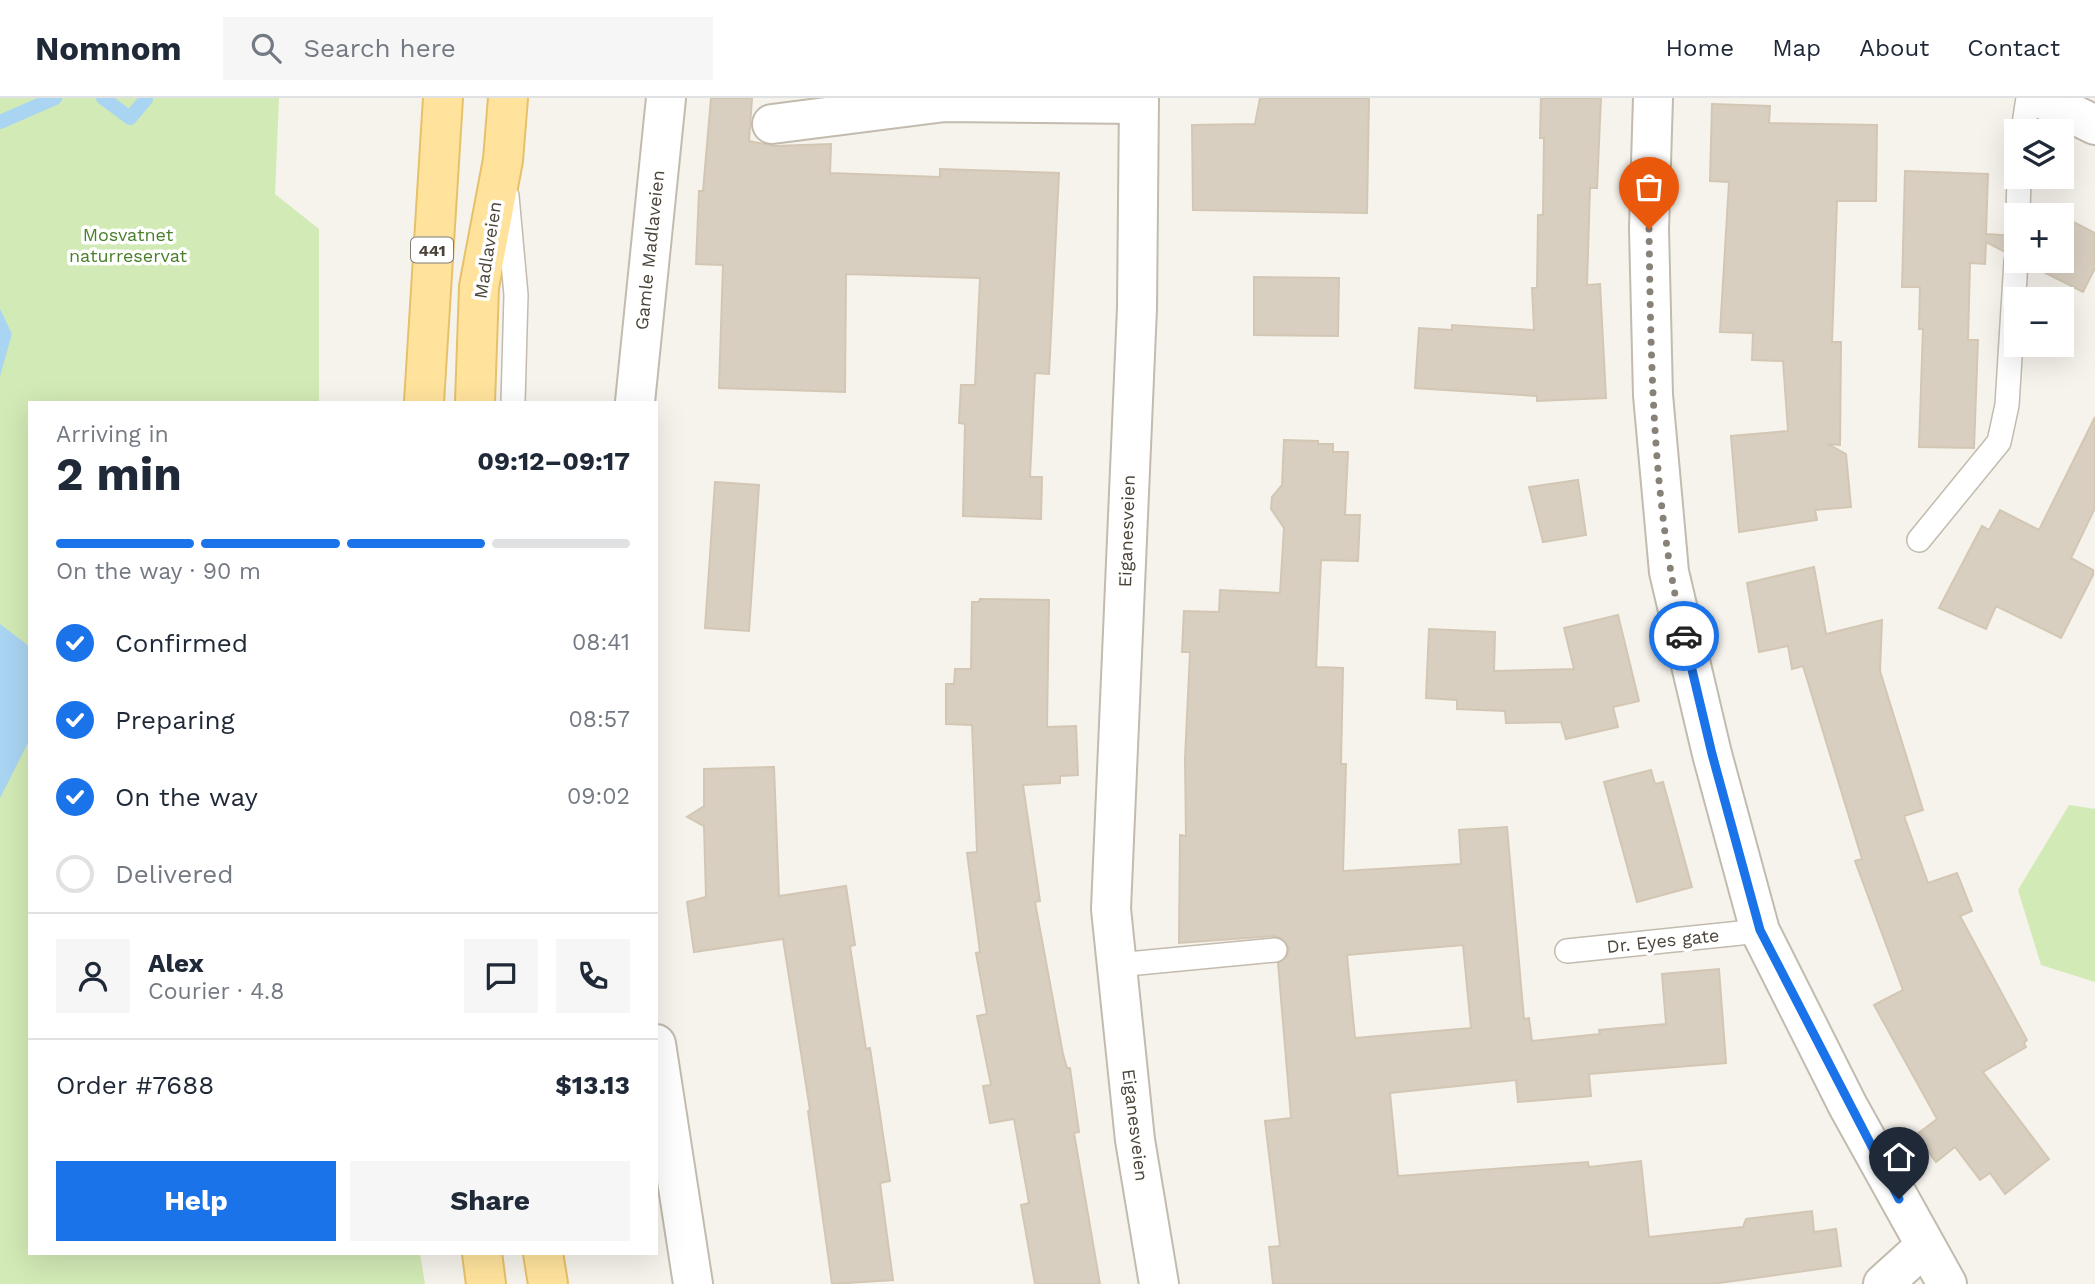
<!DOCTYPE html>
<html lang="en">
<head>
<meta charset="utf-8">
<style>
  body { margin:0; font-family:"Work Sans",sans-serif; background:#f6f6f7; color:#1f2937; height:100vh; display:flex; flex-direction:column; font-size:26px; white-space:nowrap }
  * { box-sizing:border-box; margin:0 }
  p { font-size:23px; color:#747a83 }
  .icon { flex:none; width:38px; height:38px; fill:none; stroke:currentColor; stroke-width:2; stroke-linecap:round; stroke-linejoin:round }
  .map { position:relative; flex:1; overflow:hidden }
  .details { position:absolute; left:28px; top:303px; width:630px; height:854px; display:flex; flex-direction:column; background:#fff; border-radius:0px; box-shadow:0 7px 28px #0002 }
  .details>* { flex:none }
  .fabs { position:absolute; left:2004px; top:21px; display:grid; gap:14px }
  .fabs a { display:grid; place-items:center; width:70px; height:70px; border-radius:0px; background:#fff; box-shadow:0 7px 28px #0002; font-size:35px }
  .pin { position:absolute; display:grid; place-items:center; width:60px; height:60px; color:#fff; margin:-72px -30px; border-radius:50% 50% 50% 0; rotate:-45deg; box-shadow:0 0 7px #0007 }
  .pin .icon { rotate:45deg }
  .courier { position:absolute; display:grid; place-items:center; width:70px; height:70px; margin:-35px; border:5px solid #1a73e8; border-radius:50%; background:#fff; color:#222; box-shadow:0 2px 9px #0007 }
  .overview em { font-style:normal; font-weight:700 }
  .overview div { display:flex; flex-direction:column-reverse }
  .overview { display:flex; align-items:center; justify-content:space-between; height:119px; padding:0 28px }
  h1 { font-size:46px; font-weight:700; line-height:52px }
  .bar { display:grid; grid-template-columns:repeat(4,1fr); gap:10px 7px; align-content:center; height:84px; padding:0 28px }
  .bar i { height:9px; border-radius:5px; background:#e0e1e3 }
  .bar .current { background:#1a73e8 }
  .bar p { grid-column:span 4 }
  .line { display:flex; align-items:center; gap:18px; padding:0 28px; border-top:2px solid #e0e1e3 }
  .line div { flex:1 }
  .round { display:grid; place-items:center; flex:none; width:74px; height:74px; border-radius:0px; background:#f6f6f7 }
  ol { padding:0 28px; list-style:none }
  li { display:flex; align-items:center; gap:21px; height:77px }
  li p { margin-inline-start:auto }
  li .icon { padding:7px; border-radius:50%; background:#1a73e8; color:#fff; stroke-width:4 }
  li:last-child { color:#747a83 }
  li i { width:38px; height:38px; border:4px solid #e0e1e3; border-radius:50% }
  .cta { display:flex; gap:14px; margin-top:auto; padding:14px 28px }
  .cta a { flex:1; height:80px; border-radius:0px; background:#1a73e8; color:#fff; font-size:28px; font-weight:700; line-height:80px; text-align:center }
  .cta a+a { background:#f6f6f7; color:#1f2937 }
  header { display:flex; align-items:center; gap:42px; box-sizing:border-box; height:98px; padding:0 35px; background:#fff; border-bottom:2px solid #e0e1e3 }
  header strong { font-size:33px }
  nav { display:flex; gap:38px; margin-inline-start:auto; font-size:24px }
  .search { width:490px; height:63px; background:#f6f6f7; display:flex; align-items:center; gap:18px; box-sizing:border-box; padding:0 24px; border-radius:0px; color:#747a83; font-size:26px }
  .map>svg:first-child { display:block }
  .green { fill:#d2eab5 }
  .water { fill:#a9d4f2 }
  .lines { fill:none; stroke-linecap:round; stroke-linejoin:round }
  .stream { stroke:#a9d4f2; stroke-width:14 }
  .building { fill:#d8cfc1; stroke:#d3c7b4; stroke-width:2; fill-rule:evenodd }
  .lane-casing { stroke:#c2bbae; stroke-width:26 }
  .street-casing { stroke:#c2bbae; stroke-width:42 }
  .primary-casing { stroke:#e6c16a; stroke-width:42 }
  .lane { stroke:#fff; stroke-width:23 }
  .street { stroke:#fff; stroke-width:38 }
  .primary { stroke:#ffe39c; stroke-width:38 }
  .done { stroke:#878178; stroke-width:7; stroke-dasharray:0 12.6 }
  .route { stroke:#1a73e8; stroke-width:9 }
  .labels { text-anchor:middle; stroke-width:7; stroke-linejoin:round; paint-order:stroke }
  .shield { fill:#fff; stroke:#817c74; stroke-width:2 }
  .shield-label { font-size:16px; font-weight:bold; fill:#4b4439 }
  .park-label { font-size:18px; fill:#4a7f2a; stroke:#fff }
  .street-label { font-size:18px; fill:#4b4439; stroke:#fff }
</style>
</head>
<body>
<header>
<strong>Nomnom</strong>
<div class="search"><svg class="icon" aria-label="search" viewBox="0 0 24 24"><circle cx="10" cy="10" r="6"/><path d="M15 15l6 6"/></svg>Search here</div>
<nav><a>Home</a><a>Map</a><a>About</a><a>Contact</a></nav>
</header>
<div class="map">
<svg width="2095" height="1186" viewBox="0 0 2095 1186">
  <rect width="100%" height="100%" fill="#f6f3ec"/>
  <g class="green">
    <polygon points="0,0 279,0 275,96 319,131 319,304 30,304 30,1155 420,1155 425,1186 0,1186"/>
    <polygon points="2069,707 2095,711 2095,884 2041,867 2018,792"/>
  </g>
  <g class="water">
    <polygon points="0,211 12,236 0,278"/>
    <polygon points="0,526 30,549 30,641 0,700"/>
  </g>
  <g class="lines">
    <g class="stream">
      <polyline points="103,0 130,20 146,1"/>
      <polyline points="0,24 55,0"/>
    </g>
  </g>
  <g class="building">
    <polygon points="711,0 752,0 749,43 774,48 831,46 830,75 940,79 940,71 1059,75 1049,276 1035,275 1030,379 1042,379 1041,421 963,418 965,326 959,325 961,287 975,287 980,180 846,176 845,294 719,290 723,167 696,166 699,93 703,93"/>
    <polygon points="1260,0 1369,0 1367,115 1193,112 1192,27 1255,26"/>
    <polygon points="1541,0 1601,0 1597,90 1590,90 1587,187 1600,186 1606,300 1537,303 1537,298 1415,290 1419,230 1452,232 1452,227 1534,232 1532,190 1537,190 1538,117 1543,117 1544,40 1540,40"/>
    <polygon points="1712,6 1770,8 1769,25 1877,27 1876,103 1837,103 1832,244 1841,244 1840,347 1828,346 1846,356 1851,409 1815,412 1817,422 1739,434 1731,338 1788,333 1783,263 1752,262 1753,235 1720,234 1729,84 1710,83"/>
    <polygon points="1905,73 1988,76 1986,136 2016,138 2016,149 2005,154 1986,144 1985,166 1970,165 1968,242 1978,242 1974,350 1919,349 1923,231 1919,231 1920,189 1902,189"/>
    <polygon points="2062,118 2095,135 2095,170 2083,194 2030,167 2030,163 2062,163"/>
    <polygon points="1254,179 1339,180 1338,238 1254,237"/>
    <polygon points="2095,319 2095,410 2071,460 2093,472 2093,477 2061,540 1996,508 1986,531 1939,510 1982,428 1989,432 2000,412 2039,432"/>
    <path d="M1284,342l34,1v3h15v8h15l-3,63h15l-2,46 -37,-1 -5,107 27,1 -2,96h5l-3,107 118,-7 -2,-34 48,-3 17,192 5,-1 3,23 68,-7 -1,-4 67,-6 -4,-50 57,-5 7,94 -137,11 2,22 -35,3 -38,3 -2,-22 -126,13 8,83 190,-14 1,5 52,-6 8,76 94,-10 3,-8 66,-8 2,21 22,-3 5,37 -129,18h-439l-4,-37 11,-1 -15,-125 26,-3 -13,-155 9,-7 2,-8 -8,-10 -7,-2 -95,7 1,-108 6,1 -1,-77 5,-107h-8l2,-41 35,1 1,-22 60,3 4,-65 -13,-19 1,-12 10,-12zM1463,847l8,83 -116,10 -8,-83z"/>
    <polygon points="1578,382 1586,437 1543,444 1529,389"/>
    <polygon points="715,384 759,387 749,533 705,530"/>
    <polygon points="1814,469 1826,536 1882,522 1880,573 1923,712 1904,718 1928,785 1957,775 1972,813 1960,818 2027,942 2024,945 2026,949 1983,974 2049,1061 2005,1096 1990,1075 1980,1082 1955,1049 1936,1064 1916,1037 1937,1021 1874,907 1903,892 1855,763 1862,761 1803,568 1792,571 1788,548 1759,554 1747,485"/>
    <polygon points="980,501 1049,502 1047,629 1076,628 1078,677 1060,678 1060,685 1023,687 1040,803 1035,804 1063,956 1067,970 1070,970 1079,1034 1074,1035 1100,1186 1035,1186 1021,1107 1029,1105 1014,1021 990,1025 983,988 991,987 977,918 987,916 976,855 980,854 967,755 977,754 972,627 946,626 946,586 954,586 955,571 971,571 972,504 979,504"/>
    <polygon points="1618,517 1639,603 1613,609 1618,629 1566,641 1561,624 1506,625 1505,613 1457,611 1457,602 1426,600 1429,531 1495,534 1494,573 1574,571 1564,530"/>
    <polygon points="774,669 779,798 846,788 855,847 850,848 866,951 870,950 890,1083 880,1085 893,1182 832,1186 808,1013 810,1012 783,841 694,854 687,804 706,799 704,728 687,719 704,708 704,671"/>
    <polygon points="1651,672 1655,686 1663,684 1692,789 1637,804 1604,684"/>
  </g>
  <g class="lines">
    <defs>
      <g id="lane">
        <polyline points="2023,33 2028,0"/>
        <polyline points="507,98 516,197 513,304"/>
        <polyline points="2018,117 2019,79"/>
        <polyline points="1919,442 1999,344 2007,307 2016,163"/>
        <polyline points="1567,853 1760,833"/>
        <polyline points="1117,867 1275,852"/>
      </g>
      <g id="street">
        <polyline points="1139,0 1137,210 1111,811 1135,1042 1159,1186"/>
        <polyline points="1653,0 1649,131 1653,297 1669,474 1712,656 1760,833 1848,1008 1947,1186"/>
        <polyline points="2040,0 2095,27"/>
        <polyline points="772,26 945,4 1138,6"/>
        <polyline points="635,304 666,0"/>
        <polyline points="656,946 693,1186"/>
        <polyline points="1883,1186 1925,1148"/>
      </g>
      <g id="primary">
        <polyline points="424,304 443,0"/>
        <polyline points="475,304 479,189 503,62 508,0"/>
        <polyline points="482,1155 486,1186"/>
        <polyline points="543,1155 548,1186"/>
      </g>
    </defs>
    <use href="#lane" class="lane-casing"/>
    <use href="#street" class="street-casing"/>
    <use href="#primary" class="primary-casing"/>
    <use href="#lane" class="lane"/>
    <use href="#street" class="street"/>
    <use href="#primary" class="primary"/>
  </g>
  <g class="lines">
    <path class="done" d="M1649,131c2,135 3,274 35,407"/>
    <polyline class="route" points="1684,538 1712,656 1760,832 1899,1101"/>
  </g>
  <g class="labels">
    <rect class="shield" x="411" y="139.5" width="42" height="25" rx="5"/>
    <g class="shield-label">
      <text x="432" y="158">441</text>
    </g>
    <g class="park-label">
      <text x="128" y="143">Mosvatnet<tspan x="128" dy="21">naturreservat</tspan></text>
    </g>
    <g class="street-label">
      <text transform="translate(488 152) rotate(-81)" y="6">Madlaveien</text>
      <text transform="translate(650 152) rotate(-84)" y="6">Gamle Madlaveien</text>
      <text transform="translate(1127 433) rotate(-88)" y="6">Eiganesveien</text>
      <text transform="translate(1663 843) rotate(-6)" y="6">Dr. Eyes gate</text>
      <text transform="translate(1135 1027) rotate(83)" y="6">Eiganesveien</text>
    </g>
  </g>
</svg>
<div class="fabs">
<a><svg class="icon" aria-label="layers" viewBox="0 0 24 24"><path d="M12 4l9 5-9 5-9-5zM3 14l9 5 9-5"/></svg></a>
<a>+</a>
<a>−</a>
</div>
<div class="pin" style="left:1649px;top:131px;background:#ea580c"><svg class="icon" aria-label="bag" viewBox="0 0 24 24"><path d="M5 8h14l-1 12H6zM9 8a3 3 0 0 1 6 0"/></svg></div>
<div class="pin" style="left:1899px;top:1101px;background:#1f2937"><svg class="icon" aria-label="home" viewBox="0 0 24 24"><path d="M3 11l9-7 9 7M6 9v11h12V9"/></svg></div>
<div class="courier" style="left:1684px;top:538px"><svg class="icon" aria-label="car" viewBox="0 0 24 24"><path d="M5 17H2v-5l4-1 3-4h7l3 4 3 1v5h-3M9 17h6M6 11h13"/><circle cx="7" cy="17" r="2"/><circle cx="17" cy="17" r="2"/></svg></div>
<section class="details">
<div class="overview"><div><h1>2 min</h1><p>Arriving in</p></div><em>09:12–09:17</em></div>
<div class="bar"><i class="current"></i><i class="current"></i><i class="current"></i><i></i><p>On the way · 90 m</p></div>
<ol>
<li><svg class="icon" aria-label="check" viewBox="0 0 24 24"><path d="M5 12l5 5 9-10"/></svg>Confirmed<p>08:41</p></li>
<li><svg class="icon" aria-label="check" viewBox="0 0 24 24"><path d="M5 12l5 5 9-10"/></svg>Preparing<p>08:57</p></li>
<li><svg class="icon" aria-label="check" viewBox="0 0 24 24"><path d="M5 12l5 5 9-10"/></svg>On the way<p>09:02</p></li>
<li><i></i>Delivered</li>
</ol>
<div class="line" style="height:126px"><a class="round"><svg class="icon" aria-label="person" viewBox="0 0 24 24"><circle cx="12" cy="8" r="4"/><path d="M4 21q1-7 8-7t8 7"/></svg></a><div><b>Alex</b><p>Courier · 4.8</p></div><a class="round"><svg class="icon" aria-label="chat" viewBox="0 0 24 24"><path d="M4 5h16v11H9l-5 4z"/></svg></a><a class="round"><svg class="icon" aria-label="phone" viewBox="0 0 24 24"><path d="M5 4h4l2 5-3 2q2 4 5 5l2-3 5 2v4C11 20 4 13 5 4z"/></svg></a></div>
<div class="line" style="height:91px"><div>Order #7688</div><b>$13.13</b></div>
<div class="cta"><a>Help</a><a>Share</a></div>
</section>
</div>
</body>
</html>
